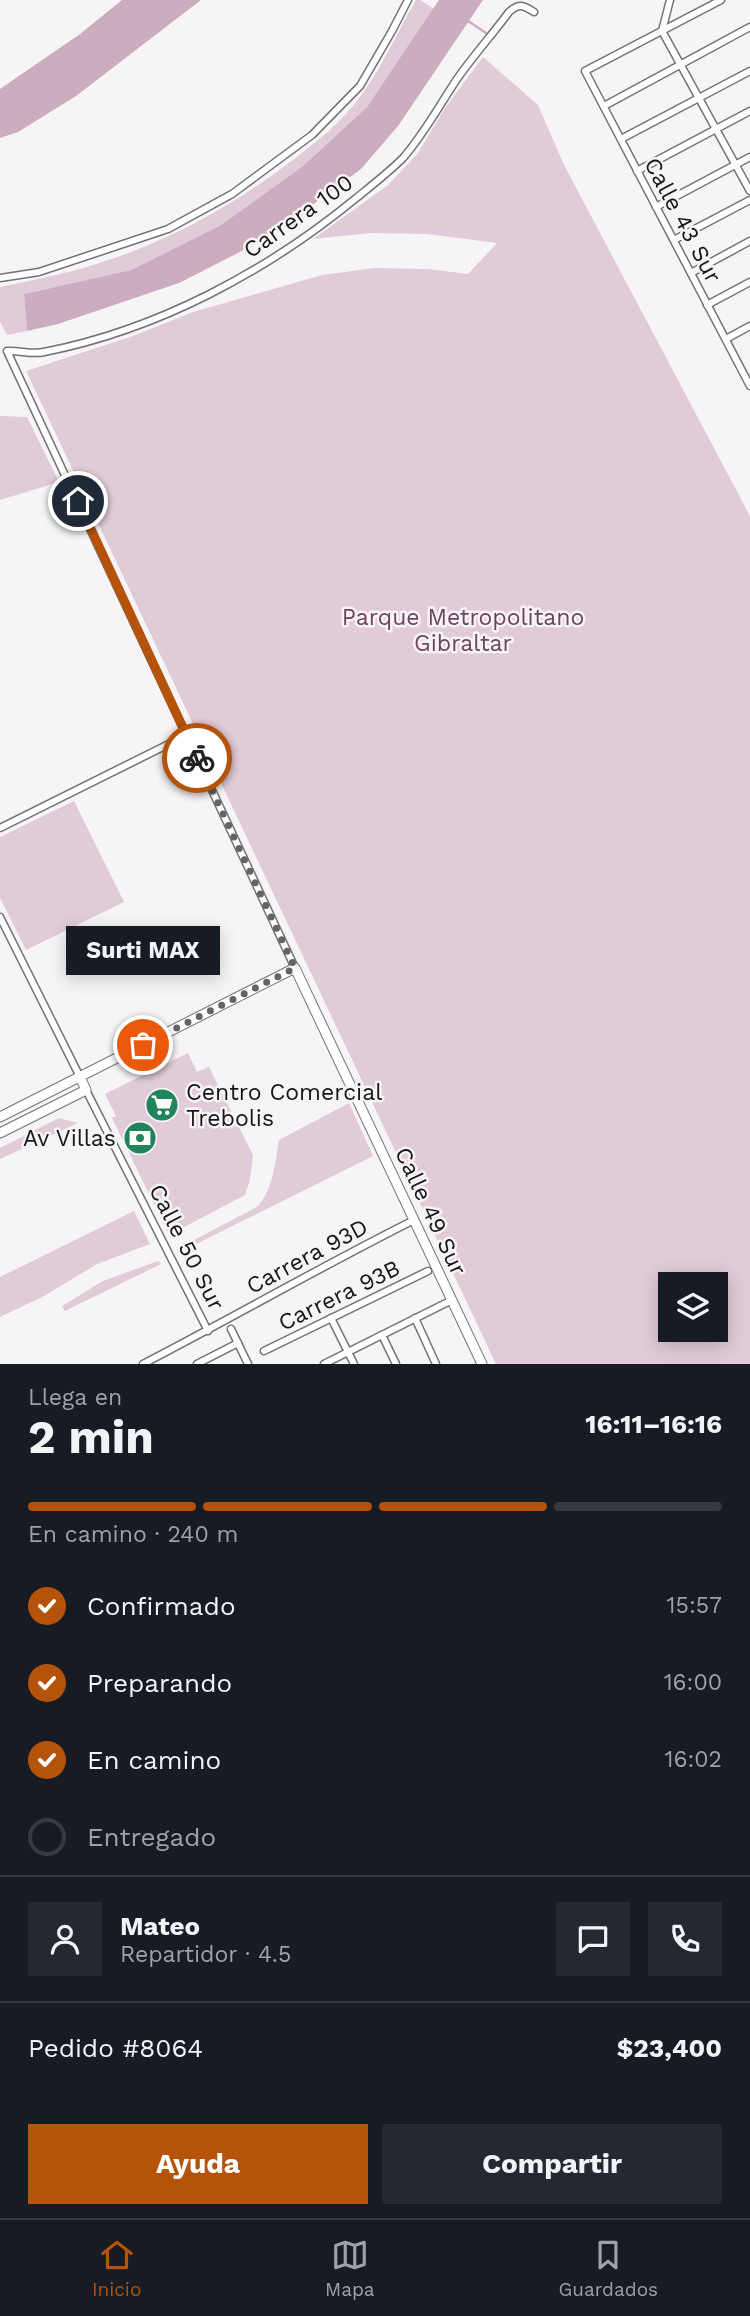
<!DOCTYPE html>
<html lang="es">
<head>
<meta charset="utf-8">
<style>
  body { margin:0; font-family:"Work Sans",sans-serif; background:#242831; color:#f1f3f6; height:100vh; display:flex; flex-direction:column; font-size:26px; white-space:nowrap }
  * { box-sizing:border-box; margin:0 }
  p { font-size:23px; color:#9ea1a6 }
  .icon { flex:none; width:38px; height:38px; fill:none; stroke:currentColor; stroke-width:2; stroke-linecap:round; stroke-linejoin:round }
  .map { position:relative; height:1364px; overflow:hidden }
  .details { display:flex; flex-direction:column; background:#171b24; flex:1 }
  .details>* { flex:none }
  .buttons { position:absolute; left:658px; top:1272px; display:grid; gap:14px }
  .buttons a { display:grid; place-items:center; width:70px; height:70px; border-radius:0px; background:#171b24; box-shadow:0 4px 18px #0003; font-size:35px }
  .pin { position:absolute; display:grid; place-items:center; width:60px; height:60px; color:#fff; margin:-30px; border:4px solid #fff; border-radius:50%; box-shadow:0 2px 7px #0007 }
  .courier { position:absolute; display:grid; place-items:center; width:70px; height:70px; margin:-35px; border:5px solid #b45309; border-radius:50%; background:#fff; color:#222; box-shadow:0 2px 9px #0007 }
  .bubble { position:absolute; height:49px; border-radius:0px; background:#171b24; box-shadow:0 4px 18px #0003; font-size:23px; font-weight:700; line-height:49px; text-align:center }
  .head em { font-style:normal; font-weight:700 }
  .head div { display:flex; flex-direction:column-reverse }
  .head { display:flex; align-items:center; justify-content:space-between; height:119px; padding:0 28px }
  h1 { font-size:46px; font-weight:700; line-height:52px }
  .bar { display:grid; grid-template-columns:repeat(4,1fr); gap:10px 7px; align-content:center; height:84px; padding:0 28px }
  .bar i { height:9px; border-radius:5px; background:#363941 }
  .bar .selected { background:#b45309 }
  .bar p { grid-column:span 4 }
  .line { display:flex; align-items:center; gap:18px; padding:0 28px; border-top:2px solid #363941 }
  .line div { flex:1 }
  .round { display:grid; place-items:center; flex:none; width:74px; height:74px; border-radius:0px; background:#242831 }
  ol { padding:0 28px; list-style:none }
  li { display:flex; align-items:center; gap:21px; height:77px }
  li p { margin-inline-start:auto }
  li .icon { padding:7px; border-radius:50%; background:#b45309; color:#fff; stroke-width:4 }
  li:last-child { color:#9ea1a6 }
  li i { width:38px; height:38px; border:4px solid #363941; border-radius:50% }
  .primary-button { display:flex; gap:14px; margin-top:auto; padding:14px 28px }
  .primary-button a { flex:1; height:80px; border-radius:0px; background:#b45309; color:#fff; font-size:28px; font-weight:700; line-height:80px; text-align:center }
  .primary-button a+a { background:#242831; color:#f1f3f6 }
  .tabs { display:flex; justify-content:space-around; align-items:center; height:98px; border-top:2px solid #363941; background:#171b24; font-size:19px; color:#9ea1a6 }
  .tabs a { display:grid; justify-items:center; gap:4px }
  .tabs .selected { color:#b45309 }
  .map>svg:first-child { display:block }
  .green { fill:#e1cbd8; fill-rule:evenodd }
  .water { fill:#ccadc0 }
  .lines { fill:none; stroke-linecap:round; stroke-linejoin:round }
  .stream { stroke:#ccadc0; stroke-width:2.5 }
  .street-casing { stroke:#757273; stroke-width:9 }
  .secondary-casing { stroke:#757273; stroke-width:11 }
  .street { stroke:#fff; stroke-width:6 }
  .secondary { stroke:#fff; stroke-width:9 }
  .done { stroke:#656464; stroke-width:7; stroke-dasharray:0 12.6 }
  .route { stroke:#b45309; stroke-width:9 }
  .labels { text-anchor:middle; stroke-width:5; stroke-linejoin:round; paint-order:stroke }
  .street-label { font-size:23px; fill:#171616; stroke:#f7f4f6 }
  .park-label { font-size:23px; fill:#6f425f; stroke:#f7f4f6 }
  .poi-label { font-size:23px; fill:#171616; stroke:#f7f4f6; text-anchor:start }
</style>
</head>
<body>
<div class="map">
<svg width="750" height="1364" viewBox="0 0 750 1364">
  <rect width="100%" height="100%" fill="#f7f4f6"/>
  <g class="green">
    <path d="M416,0h4l14,9 -67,98 -64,59 -82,59 -90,45 -107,24 3,37 -20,4 -7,-13v-35c22,-5 45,-9 68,-15 80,-20 157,-60 222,-110 24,-18 49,-38 67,-61 24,-31 39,-67 59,-101z"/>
    <path d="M483,57l55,48 26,60 186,351v848h-254l-470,-993 107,-35 60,-24 129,-37 52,-7 54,1 40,5 29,-31 -70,-9 -56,-1 -58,6 75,-54 30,-32 27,-45zM670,1284h46v46h-46z"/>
    <polygon points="0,416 27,417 59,482 0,500"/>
    <polygon points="74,801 124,902 26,950 0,898 0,837"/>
    <polygon points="188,1053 197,1072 209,1067 253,1155 250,1180 245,1195 169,1235 112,1118 116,1116 105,1094"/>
    <path d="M349,1103l24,53 -193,96 -3,-3 80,-42c16,-17 18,-43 22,-67z"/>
    <polygon points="59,1118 78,1123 0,1159 0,1148"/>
    <polygon points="134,1211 150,1244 97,1264 44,1296 0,1317 0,1277"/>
    <polygon points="158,1261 161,1264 65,1311 62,1306 103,1281"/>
  </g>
  <g class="water">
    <polygon points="122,0 201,0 76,96 18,132 0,138 0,89 80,34"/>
    <polygon points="439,0 483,0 398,126 361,169 311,206 240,252 179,283 58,324 27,331 24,294 131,270 221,225 303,166 367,107"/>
  </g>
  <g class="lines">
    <polyline class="stream" points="468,21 486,33"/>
    <defs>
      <g id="street">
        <polyline points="670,0 662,31 750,191"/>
        <polyline points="721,0 585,71 750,386"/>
        <polyline points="604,106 750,27"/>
        <polyline points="621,139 750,71"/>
        <polyline points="637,171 750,111"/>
        <polyline points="656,207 750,157"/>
        <polyline points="674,240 750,200"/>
        <polyline points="691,273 750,241"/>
        <polyline points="0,278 39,272 168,229 232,194 312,135 360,86 392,31 408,0"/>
        <polyline points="707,305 750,282"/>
        <polyline points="726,339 750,326"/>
        <polyline points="0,828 187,735"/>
        <polyline points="0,917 80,1077"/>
        <path d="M295,968l-288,-617c13,-1 24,4 37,1 113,-22 222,-80 311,-153 16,-13 33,-26 48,-41 21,-24 36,-52 54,-79 16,-23 35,-44 52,-67 10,-9 14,-7 25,0"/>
        <polyline points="86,1090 208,1331"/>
        <polyline points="331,1318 354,1364"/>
        <polyline points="415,1318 436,1364"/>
        <polyline points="231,1329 248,1364"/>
        <polyline points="382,1335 396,1364"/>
        <polyline points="264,1351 428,1271"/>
        <path d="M143,1364c91,-47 179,-98 271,-144"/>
        <polyline points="197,1364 238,1343"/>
        <polyline points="324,1364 452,1300"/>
      </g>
      <g id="secondary">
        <polyline points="0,1117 295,968 482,1364"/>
        <polyline points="0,1133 86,1090 80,1077"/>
      </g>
    </defs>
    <use href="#street" class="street-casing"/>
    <use href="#secondary" class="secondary-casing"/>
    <use href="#street" class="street"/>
    <use href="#secondary" class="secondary"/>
  </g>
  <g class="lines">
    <polyline class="done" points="143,1045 295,968 197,758"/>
    <polyline class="route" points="78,501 197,758"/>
  </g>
  <defs>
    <symbol id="supermarket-disc" viewBox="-11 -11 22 22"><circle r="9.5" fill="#22845c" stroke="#f7f4f6"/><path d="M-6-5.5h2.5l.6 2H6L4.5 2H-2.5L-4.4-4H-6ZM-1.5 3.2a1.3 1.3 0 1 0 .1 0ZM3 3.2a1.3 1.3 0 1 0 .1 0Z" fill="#fff"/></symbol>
    <symbol id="bank-disc" viewBox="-11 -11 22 22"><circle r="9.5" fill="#22845c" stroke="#f7f4f6"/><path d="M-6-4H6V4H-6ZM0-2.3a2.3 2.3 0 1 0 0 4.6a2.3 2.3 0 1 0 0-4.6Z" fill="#fff"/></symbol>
  </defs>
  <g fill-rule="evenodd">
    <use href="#supermarket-disc" x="143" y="1086" width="38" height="38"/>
    <use href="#bank-disc" x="121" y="1119" width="38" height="38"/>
  </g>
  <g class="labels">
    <g class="street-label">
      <text transform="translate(298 216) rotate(-35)" y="8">Carrera 100</text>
      <text transform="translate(683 220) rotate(62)" y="8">Calle 43 Sur</text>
      <text transform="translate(431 1211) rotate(65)" y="8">Calle 49 Sur</text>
      <text transform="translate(187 1247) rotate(63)" y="8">Calle 50 Sur</text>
      <text transform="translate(307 1256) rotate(-28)" y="8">Carrera 93D</text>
      <text transform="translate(339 1295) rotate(-26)" y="8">Carrera 93B</text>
    </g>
    <g class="park-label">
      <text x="463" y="625">Parque Metropolitano<tspan x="463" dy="26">Gibraltar</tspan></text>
    </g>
    <g class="poi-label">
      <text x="186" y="1100">Centro Comercial<tspan x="186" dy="26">Trebolis</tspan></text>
      <text x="116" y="1146" text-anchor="end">Av Villas</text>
    </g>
  </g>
</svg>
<div class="buttons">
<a><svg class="icon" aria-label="layers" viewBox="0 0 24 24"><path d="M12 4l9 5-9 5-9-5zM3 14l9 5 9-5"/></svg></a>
</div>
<div class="pin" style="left:143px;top:1045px;background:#ea580c"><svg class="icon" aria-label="bag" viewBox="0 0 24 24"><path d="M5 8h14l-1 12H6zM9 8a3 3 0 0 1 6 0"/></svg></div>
<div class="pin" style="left:78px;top:501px;background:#1f2937"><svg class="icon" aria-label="home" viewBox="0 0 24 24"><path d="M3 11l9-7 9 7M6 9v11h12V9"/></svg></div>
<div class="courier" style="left:197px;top:758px"><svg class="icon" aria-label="bike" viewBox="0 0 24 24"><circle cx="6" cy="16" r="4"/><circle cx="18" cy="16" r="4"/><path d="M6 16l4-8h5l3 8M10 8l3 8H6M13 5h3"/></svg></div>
<div class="bubble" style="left:66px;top:926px;width:154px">Surti MAX</div>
</div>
<section class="details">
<div class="head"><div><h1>2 min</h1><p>Llega en</p></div><em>16:11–16:16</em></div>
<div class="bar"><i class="selected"></i><i class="selected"></i><i class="selected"></i><i></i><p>En camino · 240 m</p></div>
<ol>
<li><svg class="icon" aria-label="check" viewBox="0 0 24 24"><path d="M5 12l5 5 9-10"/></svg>Confirmado<p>15:57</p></li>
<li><svg class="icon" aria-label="check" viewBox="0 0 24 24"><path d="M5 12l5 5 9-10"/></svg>Preparando<p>16:00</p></li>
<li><svg class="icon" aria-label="check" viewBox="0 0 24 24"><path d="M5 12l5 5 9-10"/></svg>En camino<p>16:02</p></li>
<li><i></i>Entregado</li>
</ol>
<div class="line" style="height:126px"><a class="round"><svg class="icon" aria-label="person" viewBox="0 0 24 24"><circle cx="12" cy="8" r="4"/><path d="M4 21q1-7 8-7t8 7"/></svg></a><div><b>Mateo</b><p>Repartidor · 4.5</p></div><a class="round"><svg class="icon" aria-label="chat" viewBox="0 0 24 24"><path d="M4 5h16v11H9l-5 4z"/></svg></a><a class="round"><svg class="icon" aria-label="phone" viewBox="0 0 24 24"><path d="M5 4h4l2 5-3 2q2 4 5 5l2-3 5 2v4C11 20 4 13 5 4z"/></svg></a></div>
<div class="line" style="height:91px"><div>Pedido #8064</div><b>$23,400</b></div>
<div class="primary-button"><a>Ayuda</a><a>Compartir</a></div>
</section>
<nav class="tabs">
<a class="selected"><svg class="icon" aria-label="home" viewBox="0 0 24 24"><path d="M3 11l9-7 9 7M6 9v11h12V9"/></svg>Inicio</a>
<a><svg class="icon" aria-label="map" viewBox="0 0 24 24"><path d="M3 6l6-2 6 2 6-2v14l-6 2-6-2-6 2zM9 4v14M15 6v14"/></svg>Mapa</a>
<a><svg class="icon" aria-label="saved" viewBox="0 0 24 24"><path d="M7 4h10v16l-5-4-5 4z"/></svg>Guardados</a>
</nav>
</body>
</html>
